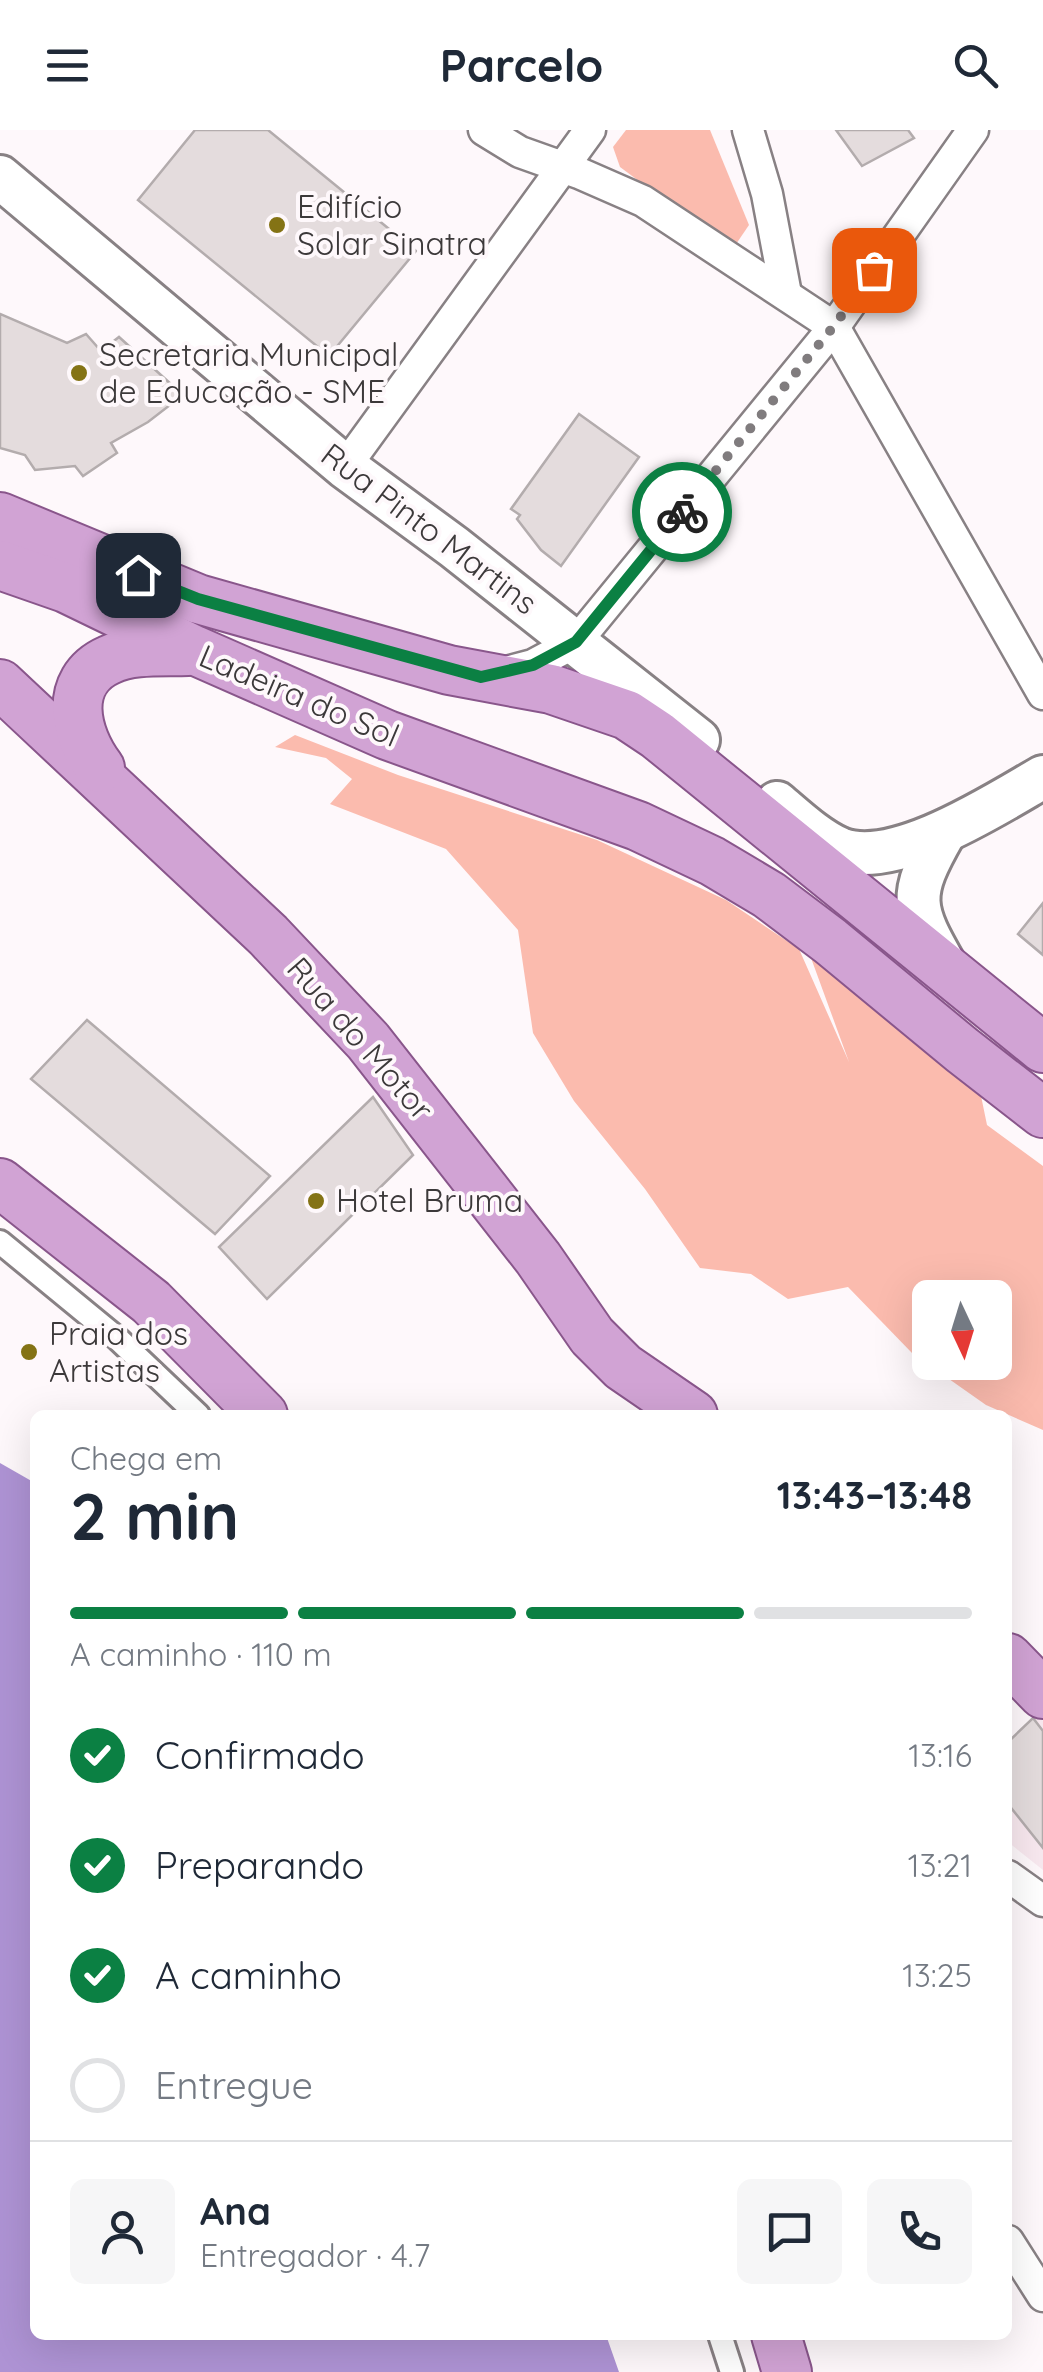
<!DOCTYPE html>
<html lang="pt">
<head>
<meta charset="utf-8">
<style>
  body { margin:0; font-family:Quicksand,sans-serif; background:#f6f6f7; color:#1f2937; height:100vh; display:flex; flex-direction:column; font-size:38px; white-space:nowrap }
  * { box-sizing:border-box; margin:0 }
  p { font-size:32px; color:#747a83 }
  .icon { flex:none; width:55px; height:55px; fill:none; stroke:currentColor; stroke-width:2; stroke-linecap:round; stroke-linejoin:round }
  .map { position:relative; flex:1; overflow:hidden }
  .sheet { position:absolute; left:30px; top:1280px; width:982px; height:930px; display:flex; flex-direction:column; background:#fff; border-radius:15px; box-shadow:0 10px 40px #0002 }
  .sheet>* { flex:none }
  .needle { width:65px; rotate:176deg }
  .tools { position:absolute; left:912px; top:1150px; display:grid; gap:20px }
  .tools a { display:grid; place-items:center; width:100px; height:100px; border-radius:15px; background:#fff; box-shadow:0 10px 40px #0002; font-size:50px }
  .pin { position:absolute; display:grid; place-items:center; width:85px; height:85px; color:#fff; margin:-42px; border-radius:20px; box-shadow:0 5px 15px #0006 }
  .courier { position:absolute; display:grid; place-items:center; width:100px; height:100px; margin:-50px; border:8px solid #0b8043; border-radius:50%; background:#fff; color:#222; box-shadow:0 2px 12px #0007 }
  .head em { font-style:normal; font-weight:700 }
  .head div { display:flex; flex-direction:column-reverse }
  .head { display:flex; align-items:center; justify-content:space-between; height:170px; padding:0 40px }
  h1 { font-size:65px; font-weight:700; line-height:75px }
  .bar { display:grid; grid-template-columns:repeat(4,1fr); gap:15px 10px; align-content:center; height:120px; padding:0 40px }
  .bar i { height:12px; border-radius:8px; background:#e0e1e3 }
  .bar .selected { background:#0b8043 }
  .bar p { grid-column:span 4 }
  .line { display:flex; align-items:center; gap:25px; padding:0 40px; border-top:2px solid #e0e1e3 }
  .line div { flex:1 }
  .round { display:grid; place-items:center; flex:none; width:105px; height:105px; border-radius:15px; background:#f6f6f7 }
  ol { padding:0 40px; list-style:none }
  li { display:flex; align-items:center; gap:30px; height:110px }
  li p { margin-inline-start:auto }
  li .icon { padding:10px; border-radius:50%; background:#0b8043; color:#fff; stroke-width:4 }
  li:last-child { color:#747a83 }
  li i { width:55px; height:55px; border:5px solid #e0e1e3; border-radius:50% }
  header { display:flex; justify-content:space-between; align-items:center; height:130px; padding:0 40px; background:#fff; font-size:45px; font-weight:700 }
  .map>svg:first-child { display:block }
  .built { fill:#f8e8ef }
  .green { fill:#fbbbae; fill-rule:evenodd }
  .water { fill:#ae93d4 }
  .building { fill:#e4dcdd; stroke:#b3acad; stroke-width:2.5 }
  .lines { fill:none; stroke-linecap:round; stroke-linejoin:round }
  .pedestrian-casing { stroke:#888184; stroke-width:28 }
  .minor-casing { stroke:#888184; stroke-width:35 }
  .secondary-casing { stroke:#888184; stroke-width:48 }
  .primary-casing { stroke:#89568b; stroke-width:52 }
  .pedestrian { stroke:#fff; stroke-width:22 }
  .minor { stroke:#fff; stroke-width:30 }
  .secondary { stroke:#fff; stroke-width:42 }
  .primary { stroke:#d1a3d4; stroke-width:48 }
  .done { stroke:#807c7e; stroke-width:10; stroke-dasharray:0 18 }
  .route { stroke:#0b8043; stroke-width:12 }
  .poi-dot { fill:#847315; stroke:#fef8fb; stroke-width:4 }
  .labels { text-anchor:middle; stroke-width:8; stroke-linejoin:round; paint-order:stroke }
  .poi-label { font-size:32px; fill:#3c393a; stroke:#fef8fb; text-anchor:start }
  .street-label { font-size:32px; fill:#3c393a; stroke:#fef8fb }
</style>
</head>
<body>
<header><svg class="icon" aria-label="menu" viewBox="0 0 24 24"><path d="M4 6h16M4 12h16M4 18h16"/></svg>Parcelo<svg class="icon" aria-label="search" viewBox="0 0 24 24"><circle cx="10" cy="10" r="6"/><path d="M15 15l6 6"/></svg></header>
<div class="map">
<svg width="1043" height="2242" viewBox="0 0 1043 2242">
  <rect width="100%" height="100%" fill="#fef8fb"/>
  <polygon class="built" points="1038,1584 1043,1591 1043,1740 1008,1712 1008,1612"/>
  <g class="green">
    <polygon points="626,0 710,0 749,95 732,120 620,37 613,17"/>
    <path d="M295,605l103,40 199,65 129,60 73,49 50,113 -46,-126 177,155 7,34 56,41v264l-57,-25 -74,-52 -64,-66 -60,12 -37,-25 -51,-6 -55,-79 -71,-88 -41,-68 -15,-103 -72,-81 -116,-45 22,-25 -26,-21 -51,-11zM930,1168h65v64h-65z"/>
  </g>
  <polygon class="water" points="0,1333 35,1353 35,2205 606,2205 619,2242 0,2242"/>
  <g class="building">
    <polygon points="195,0 268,0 416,121 329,226 138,70"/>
    <polygon points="836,0 908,0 914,8 862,36"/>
    <polygon points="0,184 67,213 86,204 101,221 119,207 183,265 148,292 111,313 117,323 83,346 75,336 35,340 25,325 0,318"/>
    <polygon points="579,284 639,327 561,436 541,420 517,389 520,385 511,379"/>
    <polygon points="1043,773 1043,825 1018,804"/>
    <polygon points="87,890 270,1046 215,1104 31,949"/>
    <polygon points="373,967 413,1025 267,1169 219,1117"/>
    <polygon points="1033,1588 1043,1601 1043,1718 1008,1674 1008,1612"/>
  </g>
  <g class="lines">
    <defs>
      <g id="pedestrian">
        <polyline points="0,1112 118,1209 198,1285"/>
        <polyline points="720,2205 732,2242"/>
      </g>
      <g id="minor">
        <polyline points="484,0 520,22 579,43 643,71 834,197 1043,564"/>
        <polyline points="748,0 767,64 786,164"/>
        <polyline points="345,337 590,0"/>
        <polyline points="499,544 533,535 576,512 834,197 973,0"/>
        <polyline points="1008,1746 1043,1771"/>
        <polyline points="1008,2111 1043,2166"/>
      </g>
      <g id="secondary">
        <polyline points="0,47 345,337 454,417 698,610"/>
        <path d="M777,673c19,16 40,36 63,46 55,21 156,-45 203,-72"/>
        <path d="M944,703c-36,63 -33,74 3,136"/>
      </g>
      <g id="primary">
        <polyline points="0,387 198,469 449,540 551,559 627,585 657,605 1043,918"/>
        <polyline points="0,435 66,458 194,520 387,605 638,696 712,731 769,765 830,811 962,920 1043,983"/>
        <polyline points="0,554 268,805 368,911 538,1128 592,1206 623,1237 693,1285"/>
        <path d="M100,638c-25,-33 -38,-87 9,-108 23,-11 54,-8 79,-9"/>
        <polyline points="0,1053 151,1172 263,1285"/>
        <polyline points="1008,1528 1043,1564"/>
        <polyline points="776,2205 787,2242"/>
      </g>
    </defs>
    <use href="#pedestrian" class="pedestrian-casing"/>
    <use href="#minor" class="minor-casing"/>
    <use href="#secondary" class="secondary-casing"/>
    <use href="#primary" class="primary-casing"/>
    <use href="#pedestrian" class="pedestrian"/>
    <use href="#minor" class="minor"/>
    <use href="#secondary" class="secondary"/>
    <use href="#primary" class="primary"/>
  </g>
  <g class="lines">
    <polyline class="done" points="682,382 834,196 874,140"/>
    <polyline class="route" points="138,445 198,469 481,547 533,535 576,512 682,382"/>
  </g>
  <g class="poi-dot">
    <circle cx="277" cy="95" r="10"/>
    <circle cx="79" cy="243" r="10"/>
    <circle cx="316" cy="1071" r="10"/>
    <circle cx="29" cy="1222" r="10"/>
  </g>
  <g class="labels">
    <g class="poi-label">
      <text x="297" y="88">Edifício<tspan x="297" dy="37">Solar Sinatra</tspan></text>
      <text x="99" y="236">Secretaria Municipal<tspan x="99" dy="37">de Educação - SME</tspan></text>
      <text x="336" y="1082">Hotel Bruma</text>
      <text x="49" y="1215">Praia dos<tspan x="49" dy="37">Artistas</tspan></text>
    </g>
    <g class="street-label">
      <text transform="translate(429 399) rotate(37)" y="11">Rua Pinto Martins</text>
      <text transform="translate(299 566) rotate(23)" y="11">Ladeira do Sol</text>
      <text transform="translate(360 909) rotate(49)" y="11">Rua do Motor</text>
    </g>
  </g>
</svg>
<div class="tools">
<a><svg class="needle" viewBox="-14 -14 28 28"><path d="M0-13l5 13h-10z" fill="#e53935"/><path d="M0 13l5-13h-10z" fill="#747a83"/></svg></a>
</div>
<div class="pin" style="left:874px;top:140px;background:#ea580c"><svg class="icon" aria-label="bag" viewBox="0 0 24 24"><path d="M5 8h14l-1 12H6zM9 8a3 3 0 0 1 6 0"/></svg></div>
<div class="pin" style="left:138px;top:445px;background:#1f2937"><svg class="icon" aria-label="home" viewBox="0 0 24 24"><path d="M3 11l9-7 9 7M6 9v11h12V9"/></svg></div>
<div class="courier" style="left:682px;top:382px"><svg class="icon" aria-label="bike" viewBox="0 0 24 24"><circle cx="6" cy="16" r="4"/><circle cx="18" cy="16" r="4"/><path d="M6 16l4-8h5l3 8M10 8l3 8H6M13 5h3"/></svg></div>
<section class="sheet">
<div class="head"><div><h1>2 min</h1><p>Chega em</p></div><em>13:43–13:48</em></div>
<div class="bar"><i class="selected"></i><i class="selected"></i><i class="selected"></i><i></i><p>A caminho · 110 m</p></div>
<ol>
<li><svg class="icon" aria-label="check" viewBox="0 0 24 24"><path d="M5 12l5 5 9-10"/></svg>Confirmado<p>13:16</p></li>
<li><svg class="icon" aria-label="check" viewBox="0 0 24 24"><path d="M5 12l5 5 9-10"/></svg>Preparando<p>13:21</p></li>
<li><svg class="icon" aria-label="check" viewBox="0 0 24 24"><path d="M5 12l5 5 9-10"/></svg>A caminho<p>13:25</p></li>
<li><i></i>Entregue</li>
</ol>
<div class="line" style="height:180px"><a class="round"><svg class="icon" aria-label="person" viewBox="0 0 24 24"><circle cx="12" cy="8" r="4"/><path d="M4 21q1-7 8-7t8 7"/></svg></a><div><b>Ana</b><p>Entregador · 4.7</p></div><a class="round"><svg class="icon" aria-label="chat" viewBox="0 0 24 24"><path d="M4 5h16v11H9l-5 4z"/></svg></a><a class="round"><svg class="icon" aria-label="phone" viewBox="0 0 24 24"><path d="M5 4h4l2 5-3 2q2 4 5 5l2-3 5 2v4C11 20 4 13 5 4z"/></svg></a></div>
</section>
</div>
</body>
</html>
